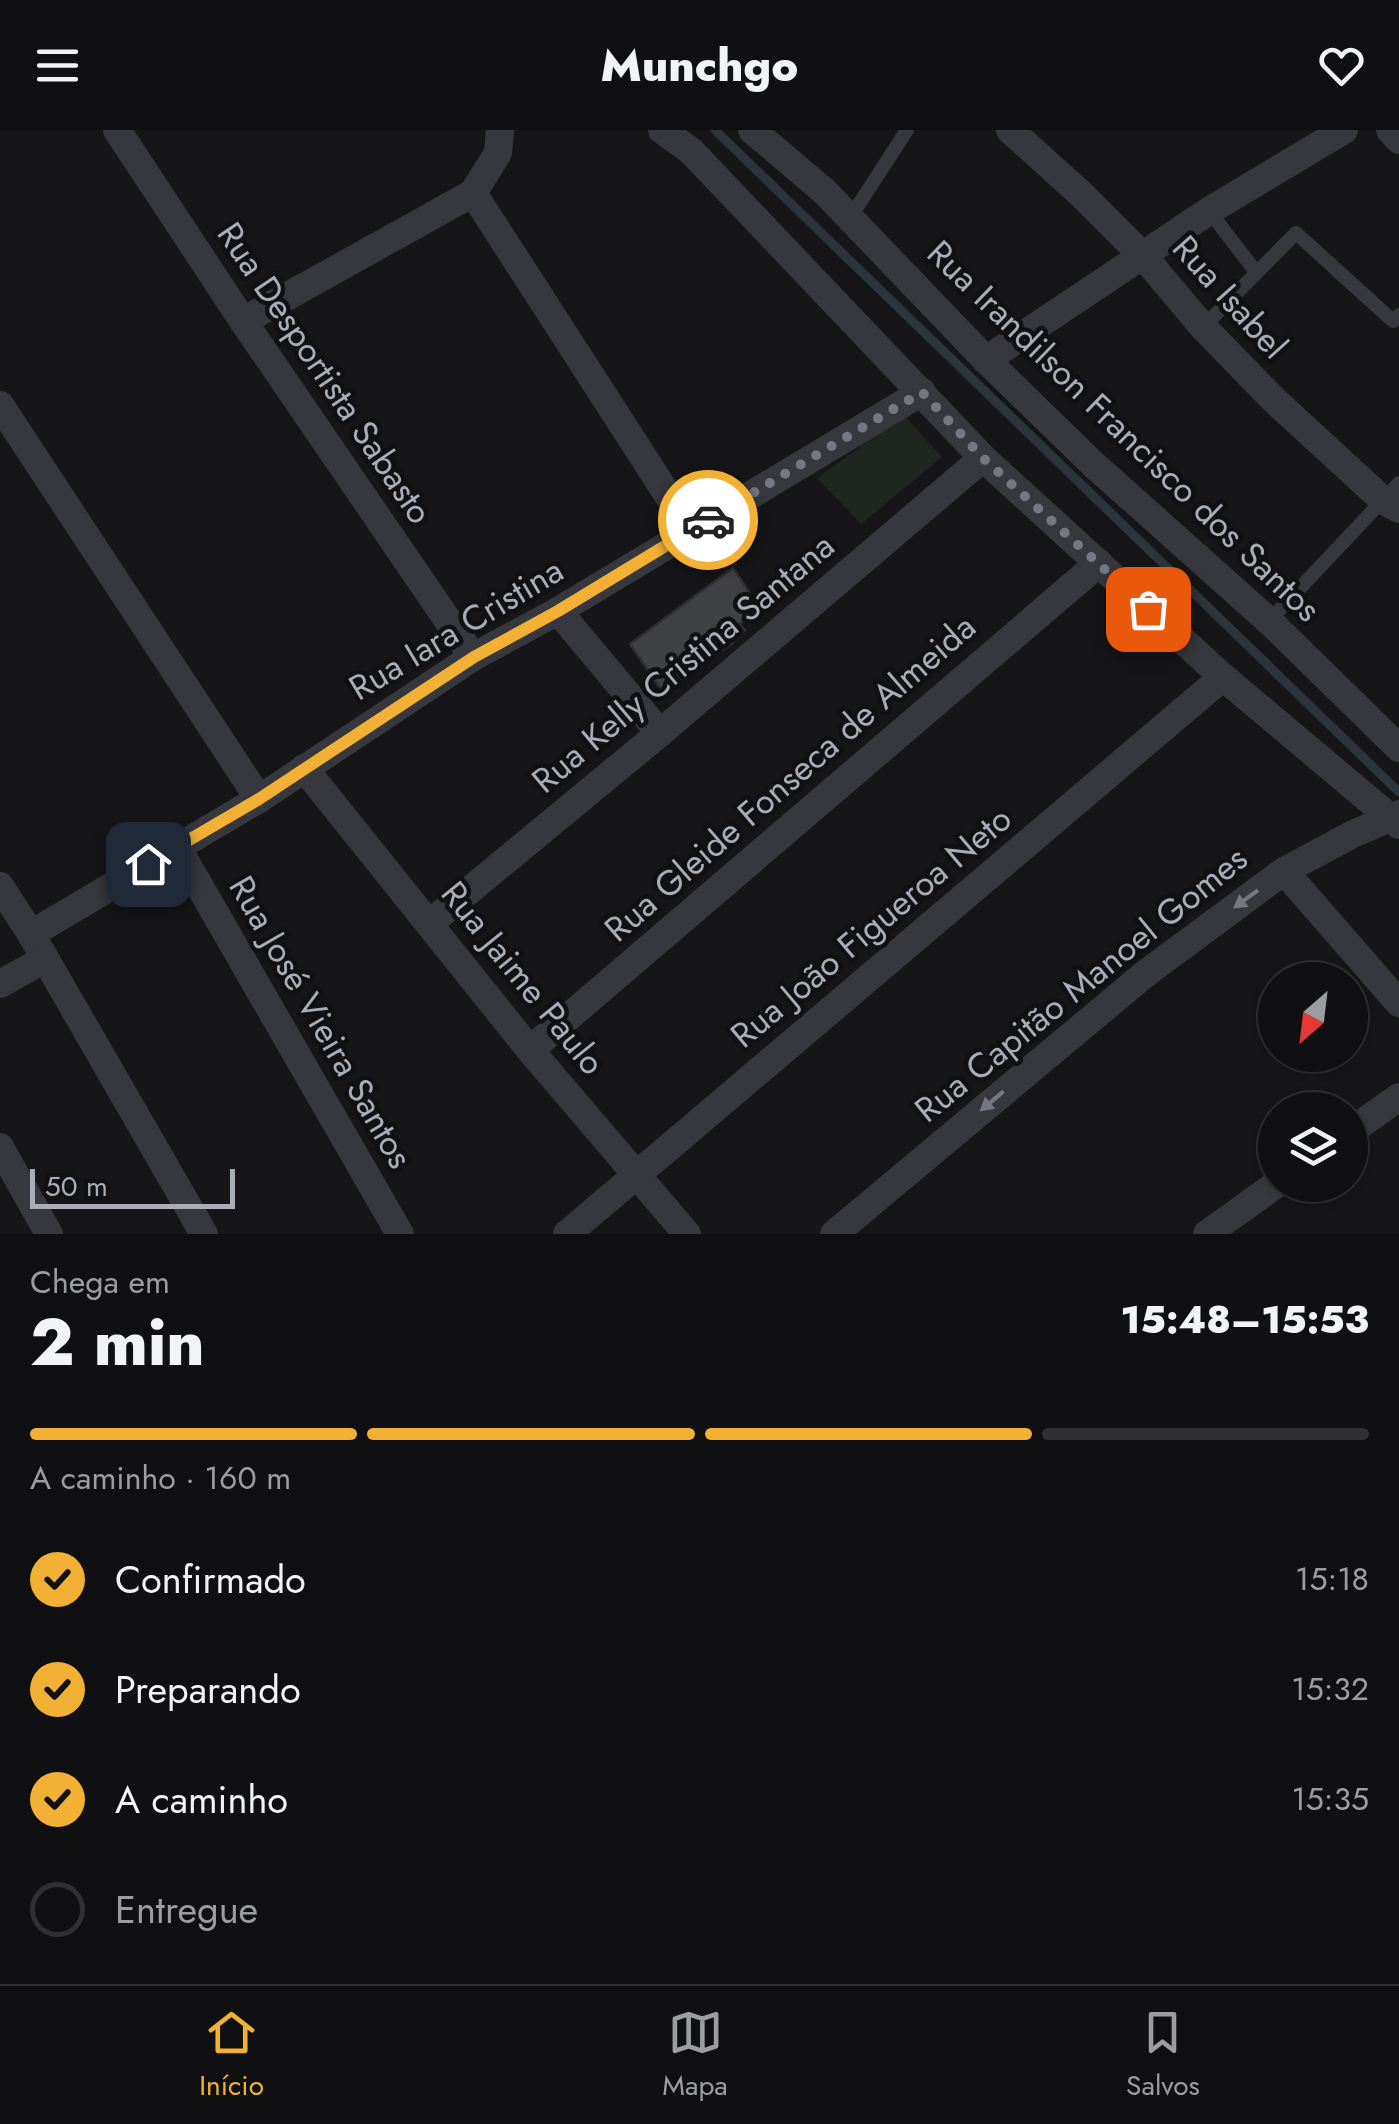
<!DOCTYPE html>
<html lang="pt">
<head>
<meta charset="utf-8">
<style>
  body { margin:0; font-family:Jost,sans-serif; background:#1e1e20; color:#f1f3f6; height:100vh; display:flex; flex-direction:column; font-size:38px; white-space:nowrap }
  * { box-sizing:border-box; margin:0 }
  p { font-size:32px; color:#9c9d9f }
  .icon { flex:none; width:55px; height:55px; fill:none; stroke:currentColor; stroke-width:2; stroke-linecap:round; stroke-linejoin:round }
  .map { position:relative; height:1104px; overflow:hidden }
  .side { display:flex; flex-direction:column; background:#101012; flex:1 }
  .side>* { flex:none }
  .needle { width:65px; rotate:208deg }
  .controls { position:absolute; left:1258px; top:832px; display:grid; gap:20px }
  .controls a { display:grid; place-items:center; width:110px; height:110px; border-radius:50%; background:#101012; box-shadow:0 2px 8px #0004,0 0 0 2px #303032; font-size:50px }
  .scale { position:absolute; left:30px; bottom:25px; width:205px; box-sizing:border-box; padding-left:10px; border:5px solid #a8adb8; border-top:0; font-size:28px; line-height:35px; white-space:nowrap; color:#a8adb8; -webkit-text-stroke:8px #111113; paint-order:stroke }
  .pin { position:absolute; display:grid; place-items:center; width:85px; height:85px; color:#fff; margin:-42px; border-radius:20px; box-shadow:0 5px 15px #0006 }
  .courier { position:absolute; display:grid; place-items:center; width:100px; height:100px; margin:-50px; border:8px solid #f2b134; border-radius:50%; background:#fff; color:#222; box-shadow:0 2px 12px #0007 }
  .headline em { font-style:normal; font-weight:800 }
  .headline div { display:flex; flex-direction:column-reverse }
  .headline { display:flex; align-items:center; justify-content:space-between; height:170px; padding:0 30px }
  h1 { font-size:65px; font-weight:800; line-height:75px }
  .bar { display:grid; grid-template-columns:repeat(4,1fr); gap:15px 10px; align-content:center; height:120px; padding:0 30px }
  .bar i { height:12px; border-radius:8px; background:#303032 }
  .bar .on { background:#f2b134 }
  .bar p { grid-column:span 4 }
  ol { padding:0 30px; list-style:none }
  li { display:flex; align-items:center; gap:30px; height:110px }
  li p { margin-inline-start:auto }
  li .icon { padding:10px; border-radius:50%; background:#f2b134; color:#111; stroke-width:4 }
  li:last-child { color:#9c9d9f }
  li i { width:55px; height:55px; border:5px solid #303032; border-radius:50% }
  header { display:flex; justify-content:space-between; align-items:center; height:130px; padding:0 30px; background:#101012; font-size:45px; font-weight:800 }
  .menu { display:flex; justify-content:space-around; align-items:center; height:140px; border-top:2px solid #303032; background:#101012; font-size:28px; color:#9c9d9f }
  .menu a { display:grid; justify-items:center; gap:5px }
  .menu .on { color:#f2b134 }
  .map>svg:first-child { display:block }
  .green { fill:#1e261f }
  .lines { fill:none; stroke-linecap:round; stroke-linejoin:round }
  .stream { stroke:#2c353c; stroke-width:9 }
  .building { fill:#404145; stroke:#303034; stroke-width:2.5 }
  .lane { stroke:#37383d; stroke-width:14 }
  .street { stroke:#37383d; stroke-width:28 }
  .oneway { fill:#757881 }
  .done { stroke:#757880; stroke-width:10; stroke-dasharray:0 18 }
  .route { stroke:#f2b134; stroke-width:12 }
  .labels { text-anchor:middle; stroke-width:9; stroke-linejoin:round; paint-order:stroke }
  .street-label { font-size:35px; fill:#a8adb8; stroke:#111113 }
</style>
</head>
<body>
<header><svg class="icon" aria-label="menu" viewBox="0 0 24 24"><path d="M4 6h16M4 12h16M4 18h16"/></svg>Munchgo<svg class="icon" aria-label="heart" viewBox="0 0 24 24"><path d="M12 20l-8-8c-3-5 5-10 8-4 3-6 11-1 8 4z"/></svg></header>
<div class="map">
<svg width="1399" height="1104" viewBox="0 0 1399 1104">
  <rect width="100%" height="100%" fill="#161618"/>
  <polygon class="green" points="904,285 942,327 861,394 817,348"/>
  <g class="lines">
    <polyline class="stream" points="715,0 1399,662"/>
  </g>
  <polygon class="building" points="733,438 760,479 739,494 745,500 731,514 663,562 630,514"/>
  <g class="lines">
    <g class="lane">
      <polyline points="1209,81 1256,142"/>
      <polyline points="850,88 907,0"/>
      <polyline points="1203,197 1296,103 1393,191 1399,185"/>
      <polyline points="1269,491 1399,353"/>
    </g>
    <g class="street">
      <polyline points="117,0 243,191 473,527"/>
      <polyline points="662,0 691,21 983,328 1223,547 1399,695"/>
      <polyline points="752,0 825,62 986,230 1093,334 1269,491 1399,618"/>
      <polyline points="1010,0 1080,63 1144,127 1203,197 1272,268 1384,371 1399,379"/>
      <polyline points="1390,0 1399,10"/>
      <polyline points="473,63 691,401"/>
      <polyline points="243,191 473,63 498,23 500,0"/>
      <polyline points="986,230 1209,81 1344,0"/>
      <polyline points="0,275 259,669"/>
      <polyline points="558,481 660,603"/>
      <polyline points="304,638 530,920 687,1104"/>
      <polyline points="177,717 400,1104"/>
      <polyline points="1284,741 1399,873"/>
      <polyline points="0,756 31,804 204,1104"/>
      <polyline points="430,793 660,603 983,328"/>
      <polyline points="31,804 259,669 473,527 558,481 922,262"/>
      <polyline points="0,854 45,829"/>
      <polyline points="530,920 1099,433"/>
      <polyline points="1350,1002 1399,967"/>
      <polyline points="0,1017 49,1104"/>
      <polyline points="567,1104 1223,547"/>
      <polyline points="834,1104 1145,844 1284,741 1353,704 1399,684"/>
      <polyline points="1207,1104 1275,1055"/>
    </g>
  </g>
  <defs><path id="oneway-solid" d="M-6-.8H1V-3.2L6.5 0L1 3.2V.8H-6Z" transform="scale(2.5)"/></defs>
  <g class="oneway">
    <use href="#oneway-solid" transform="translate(1246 769) rotate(144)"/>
    <use href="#oneway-solid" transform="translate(992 971) rotate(140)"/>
  </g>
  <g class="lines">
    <polyline class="done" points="708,390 922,262 983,328 1148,479"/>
    <polyline class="route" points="148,734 259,669 474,527 558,481 708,390"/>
  </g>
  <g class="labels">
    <g class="street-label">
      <text transform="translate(1230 167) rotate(48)" y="12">Rua Isabel</text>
      <text transform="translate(325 243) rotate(56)" y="12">Rua Desportista Sabasto</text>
      <text transform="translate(1124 301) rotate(44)" y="12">Rua Irandilson Francisco dos Santos</text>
      <text transform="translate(456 499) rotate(-31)" y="12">Rua Iara Cristina</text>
      <text transform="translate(683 533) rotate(-40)" y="12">Rua Kelly Cristina Santana</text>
      <text transform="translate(790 648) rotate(-41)" y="12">Rua Gleide Fonseca de Almeida</text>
      <text transform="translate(871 797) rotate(-40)" y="12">Rua João Figueroa Neto</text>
      <text transform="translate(523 848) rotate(51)" y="12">Rua Jaime Paulo</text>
      <text transform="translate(1081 854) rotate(-39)" y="12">Rua Capitão Manoel Gomes</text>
      <text transform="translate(321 892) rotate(60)" y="12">Rua José Vieira Santos</text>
    </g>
  </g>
</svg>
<div class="controls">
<a><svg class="needle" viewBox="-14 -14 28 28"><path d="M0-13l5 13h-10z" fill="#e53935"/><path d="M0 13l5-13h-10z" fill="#9c9d9f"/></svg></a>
<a><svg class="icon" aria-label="layers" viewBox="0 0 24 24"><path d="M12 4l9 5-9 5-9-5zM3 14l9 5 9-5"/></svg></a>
</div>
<div class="scale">50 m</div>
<div class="pin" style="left:1148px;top:479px;background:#ea580c"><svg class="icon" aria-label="bag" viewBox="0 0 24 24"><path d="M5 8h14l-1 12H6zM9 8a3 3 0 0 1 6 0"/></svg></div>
<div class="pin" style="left:148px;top:734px;background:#1f2937"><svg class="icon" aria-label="home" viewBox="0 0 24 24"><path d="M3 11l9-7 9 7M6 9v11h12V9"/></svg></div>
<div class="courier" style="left:708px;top:390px"><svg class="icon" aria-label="car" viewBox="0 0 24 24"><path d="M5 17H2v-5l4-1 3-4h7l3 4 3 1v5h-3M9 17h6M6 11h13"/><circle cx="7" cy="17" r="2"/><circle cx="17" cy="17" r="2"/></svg></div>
</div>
<section class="side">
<div class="headline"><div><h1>2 min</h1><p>Chega em</p></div><em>15:48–15:53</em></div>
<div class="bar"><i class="on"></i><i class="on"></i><i class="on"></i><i></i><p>A caminho · 160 m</p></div>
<ol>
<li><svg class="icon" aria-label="check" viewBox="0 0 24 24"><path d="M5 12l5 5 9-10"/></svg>Confirmado<p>15:18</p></li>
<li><svg class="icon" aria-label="check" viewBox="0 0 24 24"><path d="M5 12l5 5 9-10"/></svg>Preparando<p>15:32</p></li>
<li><svg class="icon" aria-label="check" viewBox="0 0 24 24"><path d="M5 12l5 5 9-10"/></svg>A caminho<p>15:35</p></li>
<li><i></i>Entregue</li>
</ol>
</section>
<nav class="menu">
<a class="on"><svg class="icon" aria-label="home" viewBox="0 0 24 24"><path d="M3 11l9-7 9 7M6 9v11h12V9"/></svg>Início</a>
<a><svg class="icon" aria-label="map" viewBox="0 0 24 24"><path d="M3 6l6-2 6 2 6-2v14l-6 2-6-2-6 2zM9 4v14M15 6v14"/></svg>Mapa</a>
<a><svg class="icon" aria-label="saved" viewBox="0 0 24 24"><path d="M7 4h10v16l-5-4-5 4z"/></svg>Salvos</a>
</nav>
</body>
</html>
